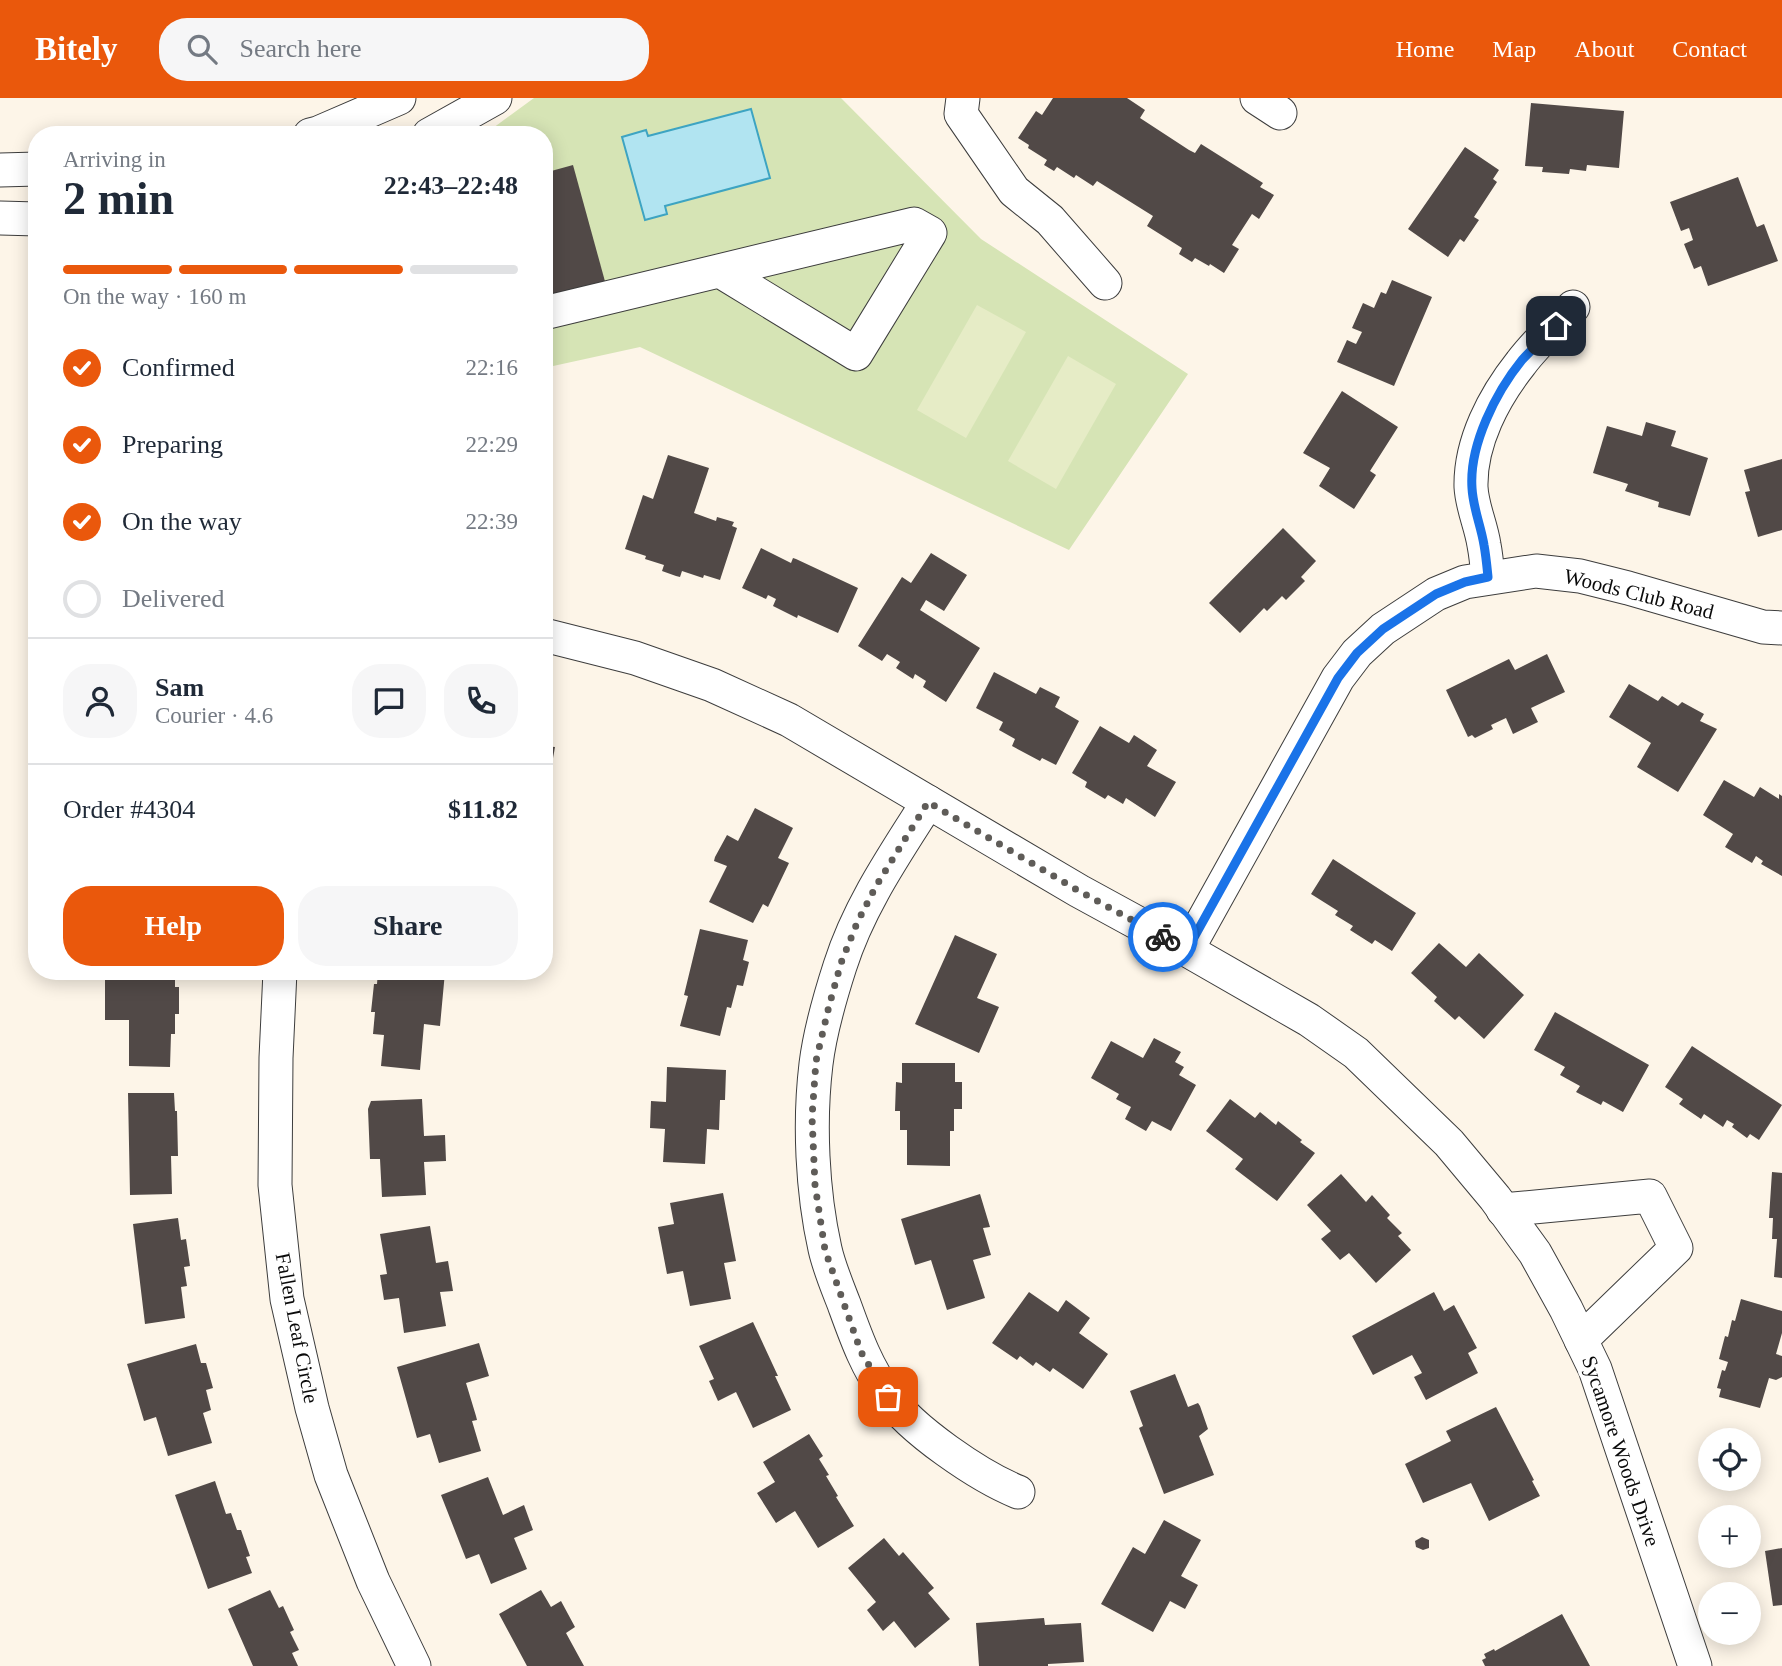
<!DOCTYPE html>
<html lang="en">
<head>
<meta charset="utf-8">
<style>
  body { margin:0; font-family:Georgia,serif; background:#f6f6f7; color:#1f2937; height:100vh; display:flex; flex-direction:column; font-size:26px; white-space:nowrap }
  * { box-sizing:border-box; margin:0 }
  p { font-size:23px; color:#747a83 }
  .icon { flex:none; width:38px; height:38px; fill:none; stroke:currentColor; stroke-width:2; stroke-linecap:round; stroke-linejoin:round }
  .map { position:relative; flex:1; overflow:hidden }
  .side { position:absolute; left:28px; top:28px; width:525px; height:854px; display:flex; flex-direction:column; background:#fff; border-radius:28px; box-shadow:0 4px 18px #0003 }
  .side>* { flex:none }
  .controls { position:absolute; left:1698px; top:1330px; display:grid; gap:14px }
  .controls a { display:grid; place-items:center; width:63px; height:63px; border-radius:50%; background:#fff; box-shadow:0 4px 18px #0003; font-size:35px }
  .pin { position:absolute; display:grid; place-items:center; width:60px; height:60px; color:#fff; margin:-30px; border-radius:14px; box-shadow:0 4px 10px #0006 }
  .courier { position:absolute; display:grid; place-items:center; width:70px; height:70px; margin:-35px; border:5px solid #1a73e8; border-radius:50%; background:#fff; color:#222; box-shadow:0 2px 9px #0007 }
  .summary em { font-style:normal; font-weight:700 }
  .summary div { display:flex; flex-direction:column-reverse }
  .summary { display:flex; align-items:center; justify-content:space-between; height:119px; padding:0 35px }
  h1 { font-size:46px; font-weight:700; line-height:52px }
  .bar { display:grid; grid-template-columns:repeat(4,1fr); gap:10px 7px; align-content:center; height:84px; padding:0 35px }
  .bar i { height:9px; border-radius:5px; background:#e0e1e3 }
  .bar .active { background:#ea580c }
  .bar p { grid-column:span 4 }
  .line { display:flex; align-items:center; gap:18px; padding:0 35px; border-top:2px solid #e0e1e3 }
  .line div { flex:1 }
  .round { display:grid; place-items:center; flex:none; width:74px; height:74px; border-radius:28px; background:#f6f6f7 }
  ol { padding:0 35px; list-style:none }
  li { display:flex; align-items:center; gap:21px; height:77px }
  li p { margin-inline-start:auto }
  li .icon { padding:7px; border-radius:50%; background:#ea580c; color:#fff; stroke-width:4 }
  li:last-child { color:#747a83 }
  li i { width:38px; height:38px; border:4px solid #e0e1e3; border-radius:50% }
  .button { display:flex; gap:14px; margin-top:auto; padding:14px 35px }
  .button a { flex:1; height:80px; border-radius:28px; background:#ea580c; color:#fff; font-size:28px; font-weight:700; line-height:80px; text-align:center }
  .button a+a { background:#f6f6f7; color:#1f2937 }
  header { display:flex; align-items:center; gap:42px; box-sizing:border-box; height:98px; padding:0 35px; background:#ea580c; color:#fff }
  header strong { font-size:33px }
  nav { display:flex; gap:38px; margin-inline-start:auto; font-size:24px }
  .search { width:490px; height:63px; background:#f6f6f7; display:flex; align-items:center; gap:18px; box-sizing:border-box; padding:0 24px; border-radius:28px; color:#747a83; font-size:26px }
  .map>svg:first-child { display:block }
  .green { fill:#d6e4b5 }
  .pitch { fill:#e6ecc6 }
  .water { fill:#b1e4f1; stroke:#3da4c2; stroke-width:2 }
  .building { fill:#514947 }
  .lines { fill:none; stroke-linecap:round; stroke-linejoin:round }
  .minor-casing { stroke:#3d3d3d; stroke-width:35 }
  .minor { stroke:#fff; stroke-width:33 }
  .done { stroke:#5f5c58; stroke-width:7; stroke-dasharray:0 12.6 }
  .route { stroke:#1a73e8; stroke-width:9 }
  .labels { text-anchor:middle; stroke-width:7; stroke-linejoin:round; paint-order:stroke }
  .street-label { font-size:21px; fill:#0a0a0a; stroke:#fff }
</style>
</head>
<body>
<header>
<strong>Bitely</strong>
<div class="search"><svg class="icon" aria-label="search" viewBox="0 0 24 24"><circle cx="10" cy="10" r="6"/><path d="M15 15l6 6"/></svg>Search here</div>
<nav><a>Home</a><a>Map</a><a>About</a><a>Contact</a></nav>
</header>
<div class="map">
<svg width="1782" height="1568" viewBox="0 0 1782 1568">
  <rect width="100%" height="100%" fill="#fdf5e8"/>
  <polygon class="green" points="534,0 841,0 981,141 1188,276 1069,452 640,249 544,270 544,37 481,37 493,30"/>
  <g class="pitch">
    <polygon points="977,207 1026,234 966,340 917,312"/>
    <polygon points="1068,258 1116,286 1056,391 1008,363"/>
  </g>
  <polygon class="water" points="751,11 770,80 665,108 667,116 645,122 622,39 646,32 648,38"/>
  <g class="building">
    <polygon points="1053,0 1127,0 1145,12 1140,20 1189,52 1195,55 1201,46 1263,85 1260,89 1274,97 1259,121 1252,116 1232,147 1239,151 1224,175 1210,166 1209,168 1195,160 1192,164 1179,156 1182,150 1147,128 1153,118 1097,83 1093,88 1076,77 1074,80 1057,69 1054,73 1044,67 1047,62 1028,50 1029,47 1018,40 1036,13 1042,17"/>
    <polygon points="1531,5 1624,13 1619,70 1587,67 1586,73 1570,71 1569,76 1542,74 1543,69 1525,68"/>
    <polygon points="1465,49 1499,72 1493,81 1497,84 1474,119 1479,122 1464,144 1460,141 1448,159 1408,131"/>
    <polygon points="573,67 606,187 544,204 544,75"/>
    <polygon points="1738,79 1756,127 1757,129 1764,126 1778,163 1708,188 1701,168 1694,171 1684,146 1693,142 1689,130 1681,133 1670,104"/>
    <polygon points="1392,182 1432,199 1394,288 1337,264 1347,242 1356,246 1362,234 1352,230 1363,205 1374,210 1381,194 1386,196"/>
    <polygon points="1342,293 1398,329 1370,373 1376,377 1354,411 1319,388 1330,370 1303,355"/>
    <polygon points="1646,324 1676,333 1671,348 1708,360 1690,418 1658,409 1659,404 1625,393 1628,386 1593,375 1607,328 1642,338"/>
    <polygon points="668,357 709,370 694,415 716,423 717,419 734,424 732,428 737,430 720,482 704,477 703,480 682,473 680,479 676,478 662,473 664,467 645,461 646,458 625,451 643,397 653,401"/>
    <polygon points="1782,361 1782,432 1758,439 1745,394 1750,393 1744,372"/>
    <polygon points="544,389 550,390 546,414 544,414"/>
    <polygon points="1283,430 1316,463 1301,479 1305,483 1286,502 1282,498 1267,513 1264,510 1240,535 1209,505"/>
    <polygon points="761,450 791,465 793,460 796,461 858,490 838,535 800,518 798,517 797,520 773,508 776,501 768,497 766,501 742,490"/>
    <polygon points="931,455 967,477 944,513 926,502 920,512 980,550 946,604 923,589 926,583 915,576 913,581 896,570 900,564 887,556 882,563 858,548 902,479 911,485"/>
    <polygon points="1547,556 1565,594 1531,610 1538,624 1513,636 1506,620 1491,627 1493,631 1475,640 1472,637 1468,639 1446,592 1509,561 1515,572"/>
    <polygon points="994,574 1036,596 1040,589 1060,599 1055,609 1079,623 1056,667 1042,660 1040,663 1012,648 1015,641 999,632 1003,624 976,610"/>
    <polygon points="1629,586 1658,603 1662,598 1678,608 1682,604 1704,616 1700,623 1717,631 1678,694 1637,669 1651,645 1609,619"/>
    <polygon points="1100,628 1129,645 1134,637 1157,652 1147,668 1176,684 1155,719 1126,700 1123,706 1108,697 1105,701 1085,689 1087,684 1072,675"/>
    <polygon points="544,648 555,649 547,694 544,693"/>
    <polygon points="1724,682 1754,699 1760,689 1779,701 1779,696 1782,698 1782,778 1761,766 1763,763 1756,758 1752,765 1725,749 1733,736 1703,717"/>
    <polygon points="755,710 793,730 778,760 789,765 768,809 763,806 753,825 709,804 727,768 714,763 715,759 727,737 738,743"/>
    <polygon points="1333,761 1416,815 1392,853 1375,842 1372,846 1350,832 1353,828 1335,817 1338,813 1311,796"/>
    <polygon points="700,831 748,842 743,862 749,864 743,888 737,887 731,910 727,909 720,938 680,928 688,898 684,897"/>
    <polygon points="955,837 997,856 977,900 999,909 979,955 915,926"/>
    <polygon points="1439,845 1466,869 1479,855 1524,897 1484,941 1459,918 1455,922 1434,903 1437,899 1411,875"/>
    <polygon points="105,873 175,873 175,889 179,889 179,916 175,916 175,936 171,936 170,969 129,968 129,922 105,922"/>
    <polygon points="378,873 445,874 440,928 424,926 420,972 381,968 384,937 373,936 375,914 371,914 374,886 377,886"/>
    <polygon points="1555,914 1649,967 1623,1014 1603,1003 1601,1007 1576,994 1580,988 1560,977 1565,969 1534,952"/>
    <polygon points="1154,940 1181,954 1175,964 1184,969 1179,977 1196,987 1171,1033 1152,1023 1146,1033 1125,1021 1131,1009 1116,1001 1119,996 1091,980 1111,943 1143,960"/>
    <polygon points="1692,948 1782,1007 1759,1042 1750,1036 1747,1040 1732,1029 1734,1026 1727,1022 1723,1029 1704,1016 1701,1021 1679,1006 1683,1001 1665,989"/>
    <polygon points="902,965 955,965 955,984 962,984 962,1011 954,1011 954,1033 950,1033 950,1068 907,1067 907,1032 900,1032 900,1013 895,1013 896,984 902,985"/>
    <polygon points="667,969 726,972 725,1002 720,1002 719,1032 707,1031 705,1066 663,1064 665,1031 650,1030 651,1003 666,1004"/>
    <polygon points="128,995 174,995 175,1013 177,1013 178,1058 171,1058 172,1096 130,1097"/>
    <polygon points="422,1001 424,1038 445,1037 446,1063 424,1064 426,1097 382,1099 380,1061 370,1061 368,1011 371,1003"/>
    <polygon points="1230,1001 1255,1020 1260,1014 1276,1027 1278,1023 1302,1042 1300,1044 1315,1055 1277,1103 1235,1071 1243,1061 1206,1033"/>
    <polygon points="1772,1074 1782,1075 1782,1180 1774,1179 1777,1141 1772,1141 1773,1120 1769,1120"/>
    <polygon points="1341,1076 1366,1104 1372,1097 1390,1117 1387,1120 1402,1135 1398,1138 1411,1152 1376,1185 1349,1155 1340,1162 1321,1141 1331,1133 1307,1107"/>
    <polygon points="723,1095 736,1163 724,1165 731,1201 690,1208 683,1173 667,1176 658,1129 674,1126 670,1105"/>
    <polygon points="980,1096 990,1129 983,1130 991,1157 973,1162 985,1200 947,1212 931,1162 915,1167 901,1121"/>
    <polygon points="178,1120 181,1142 186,1141 190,1168 184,1169 187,1188 181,1189 185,1220 145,1226 133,1126"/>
    <polygon points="430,1128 436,1165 448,1163 453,1193 440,1194 446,1228 404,1235 399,1200 384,1202 380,1177 387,1176 380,1136"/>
    <polygon points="1029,1194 1058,1214 1066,1202 1090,1220 1079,1235 1108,1256 1083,1291 1053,1270 1050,1274 1036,1264 1033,1268 1020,1258 1017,1262 992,1245"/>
    <polygon points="1434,1194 1444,1213 1454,1207 1477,1250 1468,1255 1478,1275 1426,1302 1414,1279 1422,1275 1412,1257 1373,1277 1352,1238"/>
    <polygon points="1741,1201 1782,1213 1782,1235 1776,1256 1782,1258 1782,1279 1776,1282 1769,1280 1760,1310 1719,1299 1721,1291 1717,1290 1722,1272 1725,1273 1728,1264 1719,1261 1725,1238 1728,1239 1732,1222 1735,1223"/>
    <polygon points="753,1224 778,1278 775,1278 791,1312 753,1330 736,1294 718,1303 709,1283 714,1281 699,1248"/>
    <polygon points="479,1245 489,1278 466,1285 476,1318 477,1322 472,1323 481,1353 439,1365 430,1336 417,1340 397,1269"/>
    <polygon points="196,1246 201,1265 206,1265 213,1290 206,1292 211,1312 203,1315 212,1345 168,1358 156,1319 144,1323 127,1266"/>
    <polygon points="1175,1276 1188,1309 1198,1305 1200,1308 1208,1331 1199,1338 1214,1377 1164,1396 1139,1330 1143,1328 1130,1293"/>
    <polygon points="1496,1309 1534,1382 1532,1383 1540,1398 1489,1423 1471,1385 1423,1405 1405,1366 1451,1343 1446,1333"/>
    <polygon points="809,1336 823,1358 819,1361 829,1377 826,1378 838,1398 836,1399 854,1428 818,1450 795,1413 776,1425 757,1395 775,1384 763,1364"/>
    <polygon points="488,1379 503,1417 524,1407 533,1432 514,1440 527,1471 491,1486 479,1456 466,1461 441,1397"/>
    <polygon points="215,1383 226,1416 231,1415 237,1432 241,1432 250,1458 246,1459 252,1475 208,1491 175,1397"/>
    <polygon points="1164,1422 1201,1442 1181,1478 1198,1487 1185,1511 1170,1503 1153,1534 1101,1506 1133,1449 1145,1456"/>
    <polygon points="1422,1439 1429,1442 1429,1450 1423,1452 1416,1449 1415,1443"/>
    <polygon points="884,1440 899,1458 903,1454 934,1490 928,1495 950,1521 915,1550 894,1523 883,1533 867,1512 876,1504 848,1470"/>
    <polygon points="1782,1450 1782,1507 1773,1508 1765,1453"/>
    <polygon points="270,1492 279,1510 283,1508 294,1532 290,1534 299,1552 292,1555 298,1568 253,1568 228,1511"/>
    <polygon points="541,1492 551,1509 561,1503 575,1529 566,1535 584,1568 527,1568 499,1516"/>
    <polygon points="1562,1516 1590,1568 1485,1568 1482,1562 1486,1560 1484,1556 1494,1551 1495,1553"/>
    <polygon points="1044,1520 1045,1527 1081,1525 1084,1564 1048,1566 1048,1568 979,1568 976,1525"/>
  </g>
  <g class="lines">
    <defs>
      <g id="minor">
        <polyline points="963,0 961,16 1014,93 1050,122 1105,185"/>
        <polyline points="1257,0 1280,15"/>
        <polyline points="310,37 318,35 399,0"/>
        <polyline points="429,37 495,0"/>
        <polyline points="0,72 37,71"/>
        <polyline points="0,120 37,121"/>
        <polyline points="544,215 914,126 930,135 856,256 720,173"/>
        <path d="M1488,479c-1,-11 -2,-22 -4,-32 -3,-20 -12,-38 -13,-58 -1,-45 23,-90 50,-124 15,-20 35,-38 52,-56"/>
        <polyline points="544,537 635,560 712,587 789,622 1079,793 1187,852 1309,922 1356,955 1449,1045 1495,1100 1535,1155 1566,1211 1595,1271 1695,1568"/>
        <path d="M928,704c-33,52 -69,104 -88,164 -10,31 -20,65 -24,98 -7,58 -4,127 9,185 4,18 12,37 19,55 12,33 22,62 43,91 24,35 92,81 131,97"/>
        <polyline points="1187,852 1338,580 1357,555 1383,531 1436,496 1465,484 1536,473 1580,478 1628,490 1763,529 1782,530"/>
        <polyline points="280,873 276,960 275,1087 287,1201 312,1310 331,1377 373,1483 414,1568"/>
        <polyline points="1503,1112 1650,1098 1676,1150 1581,1242"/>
      </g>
    </defs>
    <use href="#minor" class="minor-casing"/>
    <use href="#minor" class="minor"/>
  </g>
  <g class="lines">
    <polyline class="done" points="888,1299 861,1254 825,1152 815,1087 812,1019 816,963 829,908 841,865 857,825 876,788 928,704 1079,793 1163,839"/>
    <path class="route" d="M1163,839l24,13 151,-272 19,-25 26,-24 53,-35 29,-12 23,-5c-1,-10 -2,-21 -4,-32 -3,-19 -11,-37 -12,-57 -3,-43 24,-96 50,-128 11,-12 23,-23 34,-34"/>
  </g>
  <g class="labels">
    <g class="street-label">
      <text transform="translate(1639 496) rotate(14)" y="7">Woods Club Road</text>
      <text transform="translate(297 1230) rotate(79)" y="7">Fallen Leaf Circle</text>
      <text transform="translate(1621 1353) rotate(71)" y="7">Sycamore Woods Drive</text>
    </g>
  </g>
</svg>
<div class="controls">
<a><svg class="icon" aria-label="locate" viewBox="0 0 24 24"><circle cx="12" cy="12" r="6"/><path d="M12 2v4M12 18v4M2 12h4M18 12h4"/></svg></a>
<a>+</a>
<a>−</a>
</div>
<div class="pin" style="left:888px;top:1299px;background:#ea580c"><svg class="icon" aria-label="bag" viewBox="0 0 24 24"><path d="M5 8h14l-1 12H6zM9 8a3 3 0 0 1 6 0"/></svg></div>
<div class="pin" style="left:1556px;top:228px;background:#1f2937"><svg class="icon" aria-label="home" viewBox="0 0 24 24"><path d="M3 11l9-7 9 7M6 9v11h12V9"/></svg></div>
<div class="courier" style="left:1163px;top:839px"><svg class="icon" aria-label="bike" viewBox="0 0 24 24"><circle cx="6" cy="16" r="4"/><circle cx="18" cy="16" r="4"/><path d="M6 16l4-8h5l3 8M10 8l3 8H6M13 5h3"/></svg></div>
<section class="side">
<div class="summary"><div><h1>2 min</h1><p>Arriving in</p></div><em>22:43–22:48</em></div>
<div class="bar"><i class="active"></i><i class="active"></i><i class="active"></i><i></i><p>On the way · 160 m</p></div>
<ol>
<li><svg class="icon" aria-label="check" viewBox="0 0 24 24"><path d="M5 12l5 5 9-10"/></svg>Confirmed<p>22:16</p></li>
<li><svg class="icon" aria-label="check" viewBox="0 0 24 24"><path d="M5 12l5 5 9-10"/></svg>Preparing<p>22:29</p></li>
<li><svg class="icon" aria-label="check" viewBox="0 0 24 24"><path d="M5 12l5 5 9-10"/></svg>On the way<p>22:39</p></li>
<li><i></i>Delivered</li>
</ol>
<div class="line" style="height:126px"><a class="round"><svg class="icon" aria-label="person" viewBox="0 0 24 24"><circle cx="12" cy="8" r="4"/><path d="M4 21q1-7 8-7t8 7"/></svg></a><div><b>Sam</b><p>Courier · 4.6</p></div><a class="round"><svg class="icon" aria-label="chat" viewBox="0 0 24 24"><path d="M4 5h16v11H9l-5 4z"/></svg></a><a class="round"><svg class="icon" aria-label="phone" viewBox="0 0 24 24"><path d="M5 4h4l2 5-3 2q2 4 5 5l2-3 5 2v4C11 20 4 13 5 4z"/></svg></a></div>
<div class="line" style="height:91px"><div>Order #4304</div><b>$11.82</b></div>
<div class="button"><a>Help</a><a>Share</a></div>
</section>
</div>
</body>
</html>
